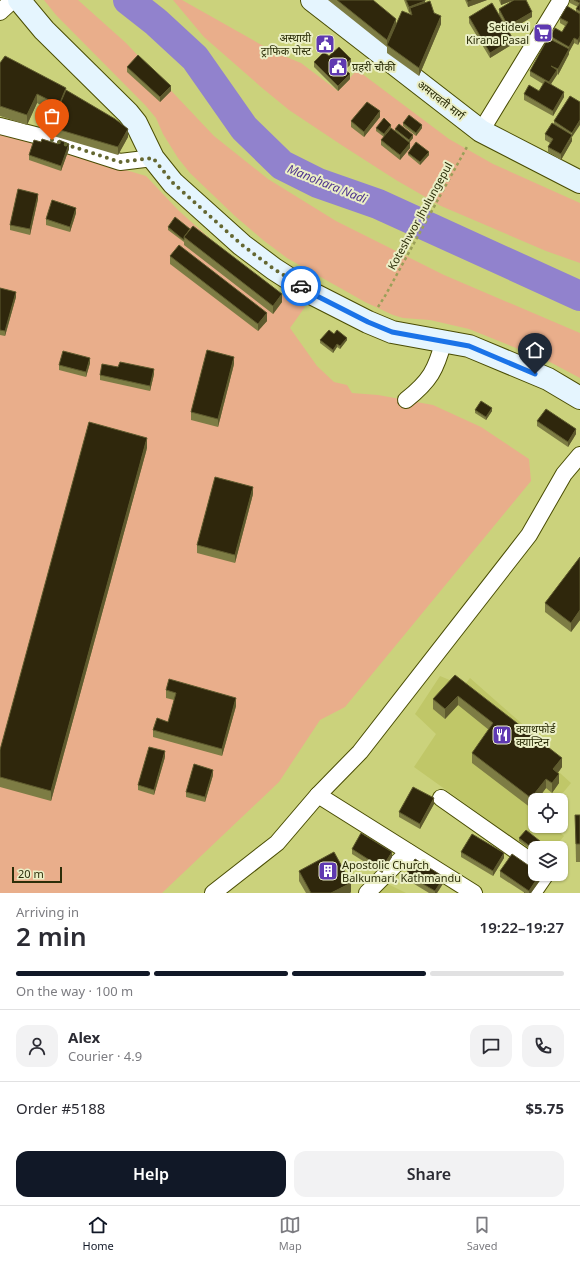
<!DOCTYPE html>
<html lang="en">
<head>
<meta charset="utf-8">
<style>
  body { margin:0; font-family:"Noto Sans","Noto Sans Devanagari",sans-serif; background:#f2f2f3; color:#2b2b33; height:100vh; display:flex; flex-direction:column; font-size:15px; white-space:nowrap }
  * { box-sizing:border-box; margin:0 }
  p { font-size:13px; color:#7c7c81 }
  .icon { flex:none; width:22px; height:22px; fill:none; stroke:currentColor; stroke-width:2; stroke-linecap:round; stroke-linejoin:round }
  .map { position:relative; height:893px; overflow:hidden }
  .sheet { display:flex; flex-direction:column; background:#fff; flex:1 }
  .sheet>* { flex:none }
  .controls { position:absolute; left:528px; top:793px; display:grid; gap:8px }
  .controls a { display:grid; place-items:center; width:40px; height:40px; border-radius:8px; background:#fff; box-shadow:0 1px 3px #0004; font-size:20px }
  .scale { position:absolute; left:12px; bottom:10px; width:50px; box-sizing:border-box; padding-left:4px; border:2px solid #2c2e09; border-top:0; font-size:11px; line-height:14px; white-space:nowrap; color:#2c2e09; -webkit-text-stroke:3px #ebefc6; paint-order:stroke }
  .pin { position:absolute; display:grid; place-items:center; width:34px; height:34px; color:#fff; margin:-41px -17px; border-radius:50% 50% 50% 0; rotate:-45deg; box-shadow:0 0 4px #0007 }
  .pin .icon { rotate:45deg }
  .courier { position:absolute; display:grid; place-items:center; width:40px; height:40px; margin:-20px; border:3px solid #1a73e8; border-radius:50%; background:#fff; color:#222; box-shadow:0 1px 5px #0007 }
  .summary em { font-style:normal; font-weight:600 }
  .summary div { display:flex; flex-direction:column-reverse }
  .summary { display:flex; align-items:center; justify-content:space-between; height:68px; padding:0 16px }
  h1 { font-size:26px; font-weight:600; line-height:30px }
  .bar { display:grid; grid-template-columns:repeat(4,1fr); gap:6px 4px; align-content:center; height:48px; padding:0 16px }
  .bar i { height:5px; border-radius:3px; background:#e1e1e2 }
  .bar .on { background:#111827 }
  .bar p { grid-column:span 4 }
  .line { display:flex; align-items:center; gap:10px; padding:0 16px; border-top:1px solid #e1e1e2 }
  .line div { flex:1 }
  .round { display:grid; place-items:center; flex:none; width:42px; height:42px; border-radius:12px; background:#f2f2f3 }
  .action { display:flex; gap:8px; margin-top:auto; padding:8px 16px }
  .action a { flex:1; height:46px; border-radius:12px; background:#111827; color:#fff; font-size:16px; font-weight:600; line-height:46px; text-align:center }
  .action a+a { background:#f2f2f3; color:#2b2b33 }
  .tab-bar { display:flex; justify-content:space-around; align-items:center; height:56px; border-top:1px solid #e1e1e2; background:#fff; font-size:11px; color:#7c7c81 }
  .tab-bar a { display:grid; justify-items:center; gap:2px }
  .tab-bar .on { color:#111827 }
  .map>svg:first-child { display:block }
  .built { fill:#c0c768 }
  .green { fill:#e9ae8b }
  .lines { fill:none; stroke-linecap:round; stroke-linejoin:round }
  .river { stroke:#9182cd; stroke-width:30 }
  .minor-casing { stroke:#494c03; stroke-width:18 }
  .secondary-casing { stroke:#494c03; stroke-width:24 }
  .path { stroke:#9a9f58; stroke-width:2.5; stroke-dasharray:3 3; stroke-linecap:butt }
  .minor { stroke:#fff; stroke-width:16 }
  .secondary { stroke:#e5f5fe; stroke-width:22 }
  .wall { fill:#7d7c44 }
  .shaded-wall { fill:#5e5a2e }
  .building { fill:#2f270c; stroke:#5e5a2e }
  .done { stroke:#646731; stroke-width:4; stroke-dasharray:0 7.2 }
  .route { stroke:#1a73e8; stroke-width:5 }
  .labels { text-anchor:middle; stroke-width:4; stroke-linejoin:round; paint-order:stroke }
  .poi-label { font-size:11px; fill:#2c2e09; stroke:#ebefc6; text-anchor:start }
  .street-label { font-size:11px; fill:#2c2e09; stroke:#ebefc6 }
  .water-label { font-size:12px; font-style:italic; fill:#4f358e; stroke:#ebefc6 }
</style>
</head>
<body>
<div class="map">
<svg width="580" height="893" viewBox="0 0 580 893">
  <rect width="100%" height="100%" fill="#cbd27c"/>
  <g class="built">
    <polygon points="440,676 464,686 470,678 536,736 542,749 539,754 571,783 557,800 535,800 535,826 553,826 564,836 554,848 535,848 525,858 501,839 502,830 414,767 436,734 415,714"/>
    <polygon points="386,883 406,893 377,893"/>
  </g>
  <g class="green">
    <polygon points="44,0 78,0 126,43 214,136 268,179 336,221 444,275 580,333 580,378 548,361 469,329 430,320 403,318 393,315 365,302 287,258 263,240 235,216 190,173 178,158 163,134 156,118 146,106 56,15"/>
    <polygon points="173,0 182,0 274,52 301,63 338,91 357,70 449,139 493,164 580,203 580,263 546,251 441,206 396,180 343,146 289,110 261,87 204,37"/>
    <polygon points="0,133 146,176 178,210 226,253 277,292 305,307 290,328 317,366 334,382 347,385 352,393 378,395 433,405 481,427 529,459 531,481 345,707 320,720 279,782 162,893 0,893"/>
  </g>
  <g class="lines">
    <polyline class="river" points="128,0 156,22 195,58 244,128 282,165 318,183 378,204 580,296"/>
    <defs>
      <g id="minor">
        <polyline points="0,12 13,0"/>
        <polyline points="0,126 39,136 120,162 153,158"/>
        <polyline points="481,131 561,0"/>
        <path d="M406,400c24,-19 30,-30 38,-60"/>
        <polyline points="318,795 474,893"/>
        <polyline points="441,798 535,864"/>
        <polyline points="213,893 277,843 318,795 360,752 529,535 564,474 580,455"/>
        <polyline points="367,893 408,852"/>
        <polyline points="533,893 546,874"/>
      </g>
      <g id="secondary">
        <polyline points="19,0 44,30 128,113 136,123 153,158 173,183 242,245 274,269 313,294 368,322 392,332 469,346 548,379 580,398"/>
        <polyline points="312,0 481,131 580,182"/>
      </g>
    </defs>
    <use href="#minor" class="minor-casing"/>
    <use href="#secondary" class="secondary-casing"/>
    <polyline class="path" points="378,307 385,296 468,145"/>
    <use href="#minor" class="minor"/>
    <use href="#secondary" class="secondary"/>
  </g>
  <g class="wall">
    <polygon points="328,0 373,0 396,24 410,14 410,12 409,13 404,0 425,0 425,2 441,24 419,76 387,53 387,47"/>
    <polygon points="465,0 487,0 468,7"/>
    <polygon points="499,0 526,0 532,17 509,31 513,44 490,58 469,23 469,17 499,14 499,9 514,0 501,5"/>
    <polygon points="570,0 580,0 580,41 578,45 574,43 569,52 569,54 558,75 557,74 551,84 564,97 553,116 524,100 524,94 539,91 543,84 530,76 530,71 550,39 550,36 562,32 565,26 560,23 560,18 576,12 576,9 578,7 570,3"/>
    <polygon points="329,56 351,64 345,69 350,79 338,91 314,67 314,62"/>
    <polygon points="0,63 66,90 128,137 118,155 50,135 50,127 56,113 37,103 27,125 0,116"/>
    <polygon points="127,67 171,91 160,102 127,72"/>
    <polygon points="570,96 572,141 561,160 548,152 548,147 550,143 545,140 545,134 554,124 554,121"/>
    <polygon points="380,117 364,137 351,127 351,121"/>
    <polygon points="403,123 422,128 416,136 403,126"/>
    <polygon points="391,127 384,137 376,131 376,128"/>
    <polygon points="395,129 413,138 409,143 410,148 400,160 381,145 381,140 395,131"/>
    <polygon points="41,142 69,149 61,171 29,160 29,155"/>
    <polygon points="408,153 429,155 420,165 408,155"/>
    <polygon points="38,199 30,235 10,230 10,225"/>
    <polygon points="76,213 70,232 46,225 46,219"/>
    <polygon points="168,227 282,302 273,314 184,245 184,242 168,230"/>
    <polygon points="170,256 267,321 258,331 170,264"/>
    <polygon points="0,288 16,297 5,336 0,335"/>
    <polygon points="334,334 347,340 340,349 337,347 333,353 320,343 320,340"/>
    <polygon points="90,363 86,377 59,370 59,365"/>
    <polygon points="234,364 218,427 191,420 191,412"/>
    <polygon points="154,374 150,391 100,380 100,375"/>
    <polygon points="475,410 492,411 486,420 475,413"/>
    <polygon points="537,421 576,434 568,447 537,426"/>
    <polygon points="147,448 51,801 0,787 0,750"/>
    <polygon points="253,494 235,563 197,553 197,545"/>
    <polygon points="580,557 580,620 571,632 545,612 545,603"/>
    <polygon points="455,675 562,767 558,773 559,783 552,793 546,788 537,800 535,800 531,808 472,763 472,753 489,730 458,705 445,719 433,709 433,699"/>
    <polygon points="166,690 236,706 222,756 153,737 153,730 168,722 174,700 166,698"/>
    <polygon points="165,757 154,795 138,790 138,785"/>
    <polygon points="213,775 205,802 186,797 186,792"/>
    <polygon points="434,804 420,829 399,817 399,812"/>
    <polygon points="575,815 580,815 580,862 576,862"/>
    <polygon points="519,838 545,848 535,848 535,853 519,841"/>
    <polygon points="352,849 392,857 382,873 352,854"/>
    <polygon points="461,852 504,858 493,876 461,857"/>
    <polygon points="299,871 351,892 350,893 306,893 299,881"/>
    <polygon points="500,871 541,879 531,893 525,893 500,877"/>
    <polygon points="406,874 444,882 437,893 429,893 406,879"/>
  </g>
  <g class="shaded-wall">
    <polygon points="474,0 487,0 468,7 468,2"/>
    <polygon points="501,0 514,0 501,5"/>
    <polygon points="425,1 425,6 410,8 410,12 409,13 409,7"/>
    <polygon points="532,12 532,17 508,31 508,26"/>
    <polygon points="441,16 441,24 419,76 419,68"/>
    <polygon points="396,19 396,27 387,45 387,47 387,40"/>
    <polygon points="580,36 580,41 578,45 578,40"/>
    <polygon points="574,38 574,43 569,52 569,47"/>
    <polygon points="513,39 513,44 490,58 490,53"/>
    <polygon points="569,49 569,54 558,75 558,69"/>
    <polygon points="351,59 351,64 343,72 343,67"/>
    <polygon points="557,70 557,75 549,87 549,82"/>
    <polygon points="350,74 350,79 338,91 338,86"/>
    <polygon points="171,86 171,91 160,102 160,97"/>
    <polygon points="564,92 564,97 553,116 553,111"/>
    <polygon points="37,94 37,103 27,125 27,115"/>
    <polygon points="380,111 380,117 364,137 364,132"/>
    <polygon points="580,120 580,125 572,137 572,141 561,160 561,154 572,137 572,133"/>
    <polygon points="391,125 391,127 384,137 384,134"/>
    <polygon points="422,125 422,128 416,136 416,133"/>
    <polygon points="128,129 128,137 118,155 118,147"/>
    <polygon points="413,135 413,138 409,143 409,140"/>
    <polygon points="410,143 410,148 400,160 400,155"/>
    <polygon points="69,144 69,149 61,171 61,166"/>
    <polygon points="429,152 429,155 420,165 420,162"/>
    <polygon points="38,194 38,199 30,235 30,229"/>
    <polygon points="76,208 76,213 70,232 70,227"/>
    <polygon points="16,292 16,297 5,336 5,331"/>
    <polygon points="282,294 282,302 273,314 273,306"/>
    <polygon points="267,313 267,321 258,331 258,324"/>
    <polygon points="347,338 347,340 340,349 340,346"/>
    <polygon points="337,344 337,347 333,353 333,350"/>
    <polygon points="234,357 234,364 218,427 218,419"/>
    <polygon points="90,358 90,363 86,377 86,372"/>
    <polygon points="154,369 154,374 150,391 150,386"/>
    <polygon points="492,408 492,411 486,420 486,417"/>
    <polygon points="576,429 576,434 568,447 568,442"/>
    <polygon points="147,438 147,448 51,801 51,791"/>
    <polygon points="253,487 253,494 235,563 235,555"/>
    <polygon points="580,610 580,620 571,632 571,623"/>
    <polygon points="458,696 458,705 445,719 445,709"/>
    <polygon points="236,698 236,706 222,756 222,749"/>
    <polygon points="165,751 165,757 154,795 154,790"/>
    <polygon points="562,758 562,767 553,779 553,769"/>
    <polygon points="213,770 213,775 205,802 205,797"/>
    <polygon points="559,774 559,783 552,793 552,783"/>
    <polygon points="546,779 546,788 537,800 535,800 535,803 531,808 531,798"/>
    <polygon points="434,798 434,804 420,829 420,824"/>
    <polygon points="392,852 392,857 382,873 382,868"/>
    <polygon points="504,853 504,858 493,876 493,871"/>
    <polygon points="541,874 541,879 531,893 529,893 529,891"/>
    <polygon points="444,877 444,882 437,893 435,893 435,891"/>
    <polygon points="351,883 351,892 350,893 331,893"/>
  </g>
  <g class="building">
    <polygon points="337,0 373,0 396,19 387,40"/>
    <polygon points="406,0 425,0 425,1 409,7"/>
    <polygon points="467,0 474,0 468,2"/>
    <polygon points="514,0 526,0 532,12 508,26 499,9"/>
    <polygon points="574,0 580,0 580,11 576,9 580,3"/>
    <polygon points="430,1 434,13 441,16 419,68 387,45 402,11 412,15 410,8"/>
    <polygon points="492,3 513,39 490,53 469,17"/>
    <polygon points="567,6 580,14 580,36 578,40 574,38 569,47 550,36 555,28 562,32 568,22 560,18"/>
    <polygon points="548,38 569,49 558,69 551,66 557,70 549,82 530,71"/>
    <polygon points="339,47 351,59 343,67 350,74 338,86 314,62 324,52 329,56"/>
    <polygon points="138,55 171,86 160,97 127,67"/>
    <polygon points="5,56 66,88 59,105 37,94 27,115 0,106 0,107 0,63"/>
    <polygon points="545,81 564,92 553,111 524,94 529,85 539,91"/>
    <polygon points="66,90 115,119 128,129 118,147 50,127"/>
    <polygon points="570,96 580,102 580,120 572,133 554,121"/>
    <polygon points="367,102 380,111 364,132 351,121"/>
    <polygon points="409,115 422,125 416,133 403,123"/>
    <polygon points="384,118 391,125 384,134 376,128"/>
    <polygon points="552,123 572,135 561,154 548,147 553,139 545,134"/>
    <polygon points="399,124 413,135 409,140 395,129"/>
    <polygon points="391,128 410,143 400,155 381,140"/>
    <polygon points="42,139 58,144 59,140 69,144 61,166 29,155 34,140 41,142"/>
    <polygon points="416,142 429,152 420,162 408,153"/>
    <polygon points="18,189 38,194 30,229 10,225"/>
    <polygon points="52,200 76,208 70,227 46,219"/>
    <polygon points="175,217 190,229 184,237 184,240 168,227"/>
    <polygon points="193,226 282,294 273,306 184,237"/>
    <polygon points="179,245 267,313 258,324 170,256"/>
    <polygon points="0,288 16,292 5,331 0,330"/>
    <polygon points="329,330 334,334 337,330 347,338 340,346 337,344 333,350 320,340"/>
    <polygon points="207,350 234,357 218,419 191,412"/>
    <polygon points="63,351 90,358 86,372 59,365"/>
    <polygon points="120,362 154,369 150,386 100,375 102,364 118,367"/>
    <polygon points="481,401 492,408 486,417 475,410"/>
    <polygon points="546,409 576,429 568,442 537,421"/>
    <polygon points="89,422 147,438 51,791 0,777 0,750"/>
    <polygon points="215,477 253,487 235,555 197,545"/>
    <polygon points="580,557 580,610 571,623 545,603"/>
    <polygon points="455,675 562,758 553,769 559,774 552,783 546,779 531,798 472,753 493,723 458,696 445,709 433,699"/>
    <polygon points="169,679 236,698 222,749 153,730 157,718 168,722 176,693 166,690"/>
    <polygon points="149,747 165,751 154,790 138,785"/>
    <polygon points="194,764 213,770 205,797 186,792"/>
    <polygon points="413,787 434,798 420,824 399,812"/>
    <polygon points="575,815 580,815 580,844 576,844"/>
    <polygon points="526,830 545,845 543,848 535,848 535,850 519,838"/>
    <polygon points="361,833 392,852 382,868 352,849"/>
    <polygon points="472,834 504,853 493,871 461,852"/>
    <polygon points="334,852 351,883 331,893 311,893 299,871"/>
    <polygon points="512,854 535,870 535,874 540,874 529,891 500,871"/>
    <polygon points="415,859 444,877 435,891 406,874"/>
  </g>
  <g class="lines">
    <polyline class="done" points="52,140 120,162 153,158 173,183 242,245 274,269 301,286"/>
    <polyline class="route" points="301,286 313,294 368,322 392,332 469,346 535,374"/>
  </g>
  <defs>
    <symbol id="supermarket-square" viewBox="-11 -11 22 22"><rect x="-9" y="-9" width="18" height="18" rx="4" fill="#5f39b1" stroke="#ebefc6"/><path d="M-6-5.5h2.5l.6 2H6L4.5 2H-2.5L-4.4-4H-6ZM-1.5 3.2a1.3 1.3 0 1 0 .1 0ZM3 3.2a1.3 1.3 0 1 0 .1 0Z" fill="#fff"/></symbol>
    <symbol id="civic-square" viewBox="-11 -11 22 22"><rect x="-9" y="-9" width="18" height="18" rx="4" fill="#5f39b1" stroke="#ebefc6"/><path d="M-.6-6.5H3V-4.5H.6V-3L4-1V1h2V6H-6V1h2V-1L-.6-3ZM-1.2 2.5V6h2.4V2.5Z" fill="#fff"/></symbol>
    <symbol id="restaurant-square" viewBox="-11 -11 22 22"><rect x="-9" y="-9" width="18" height="18" rx="4" fill="#5f39b1" stroke="#ebefc6"/><path d="M-5-6h1v4h1v-4h1v4h1v-4h1v5L-1.5 .5V6h-2V.5L-5-1ZM5-6V6H3V1.5H1.5Q1.5-4 5-6Z" fill="#fff"/></symbol>
    <symbol id="building-square" viewBox="-11 -11 22 22"><rect x="-9" y="-9" width="18" height="18" rx="4" fill="#5f39b1" stroke="#ebefc6"/><path d="M-4-6H4V6H1V3H-1V6H-4ZM-2.5-4.3h1.7v1.8h-1.7ZM.8-4.3h1.7v1.8H.8ZM-2.5-1h1.7V.8h-1.7ZM.8-1h1.7V.8H.8Z" fill="#fff"/></symbol>
  </defs>
  <g fill-rule="evenodd">
    <use href="#supermarket-square" x="532" y="22" width="22" height="22"/>
    <use href="#civic-square" x="314" y="33" width="22" height="22"/>
    <use href="#civic-square" x="327" y="56" width="22" height="22"/>
    <use href="#restaurant-square" x="491" y="724" width="22" height="22"/>
    <use href="#building-square" x="317" y="860" width="22" height="22"/>
  </g>
  <g class="labels">
    <g class="poi-label">
      <text x="529" y="31" text-anchor="end">Setidevi<tspan x="529" dy="13">Kirana Pasal</tspan></text>
      <text x="311" y="42" text-anchor="end">अस्थायी<tspan x="311" dy="13">ट्राफिक पोस्ट</tspan></text>
      <text x="352" y="71">प्रहरी चौकी</text>
      <text x="516" y="733">क्याथफोर्ड<tspan x="516" dy="13">क्यान्टिन</tspan></text>
      <text x="342" y="869">Apostolic Church<tspan x="342" dy="13">Balkumari, Kathmandu</tspan></text>
    </g>
    <g class="street-label">
      <text transform="translate(441 100) rotate(38)" y="4">अमरावती मार्ग</text>
      <text transform="translate(420 216) rotate(-61)" y="4">Koteshwor Jhulungepul</text>
    </g>
    <g class="water-label">
      <text transform="translate(327 184) rotate(22)" y="4">Manohara Nadi</text>
    </g>
  </g>
</svg>
<div class="controls">
<a><svg class="icon" aria-label="locate" viewBox="0 0 24 24"><circle cx="12" cy="12" r="6"/><path d="M12 2v4M12 18v4M2 12h4M18 12h4"/></svg></a>
<a><svg class="icon" aria-label="layers" viewBox="0 0 24 24"><path d="M12 4l9 5-9 5-9-5zM3 14l9 5 9-5"/></svg></a>
</div>
<div class="scale">20 m</div>
<div class="pin" style="left:52px;top:140px;background:#ea580c"><svg class="icon" aria-label="bag" viewBox="0 0 24 24"><path d="M5 8h14l-1 12H6zM9 8a3 3 0 0 1 6 0"/></svg></div>
<div class="pin" style="left:535px;top:374px;background:#1f2937"><svg class="icon" aria-label="home" viewBox="0 0 24 24"><path d="M3 11l9-7 9 7M6 9v11h12V9"/></svg></div>
<div class="courier" style="left:301px;top:286px"><svg class="icon" aria-label="car" viewBox="0 0 24 24"><path d="M5 17H2v-5l4-1 3-4h7l3 4 3 1v5h-3M9 17h6M6 11h13"/><circle cx="7" cy="17" r="2"/><circle cx="17" cy="17" r="2"/></svg></div>
</div>
<section class="sheet">
<div class="summary"><div><h1>2 min</h1><p>Arriving in</p></div><em>19:22–19:27</em></div>
<div class="bar"><i class="on"></i><i class="on"></i><i class="on"></i><i></i><p>On the way · 100 m</p></div>
<div class="line" style="height:72px"><a class="round"><svg class="icon" aria-label="person" viewBox="0 0 24 24"><circle cx="12" cy="8" r="4"/><path d="M4 21q1-7 8-7t8 7"/></svg></a><div><b>Alex</b><p>Courier · 4.9</p></div><a class="round"><svg class="icon" aria-label="chat" viewBox="0 0 24 24"><path d="M4 5h16v11H9l-5 4z"/></svg></a><a class="round"><svg class="icon" aria-label="phone" viewBox="0 0 24 24"><path d="M5 4h4l2 5-3 2q2 4 5 5l2-3 5 2v4C11 20 4 13 5 4z"/></svg></a></div>
<div class="line" style="height:52px"><div>Order #5188</div><b>$5.75</b></div>
<div class="action"><a>Help</a><a>Share</a></div>
</section>
<nav class="tab-bar">
<a class="on"><svg class="icon" aria-label="home" viewBox="0 0 24 24"><path d="M3 11l9-7 9 7M6 9v11h12V9"/></svg>Home</a>
<a><svg class="icon" aria-label="map" viewBox="0 0 24 24"><path d="M3 6l6-2 6 2 6-2v14l-6 2-6-2-6 2zM9 4v14M15 6v14"/></svg>Map</a>
<a><svg class="icon" aria-label="saved" viewBox="0 0 24 24"><path d="M7 4h10v16l-5-4-5 4z"/></svg>Saved</a>
</nav>
</body>
</html>
